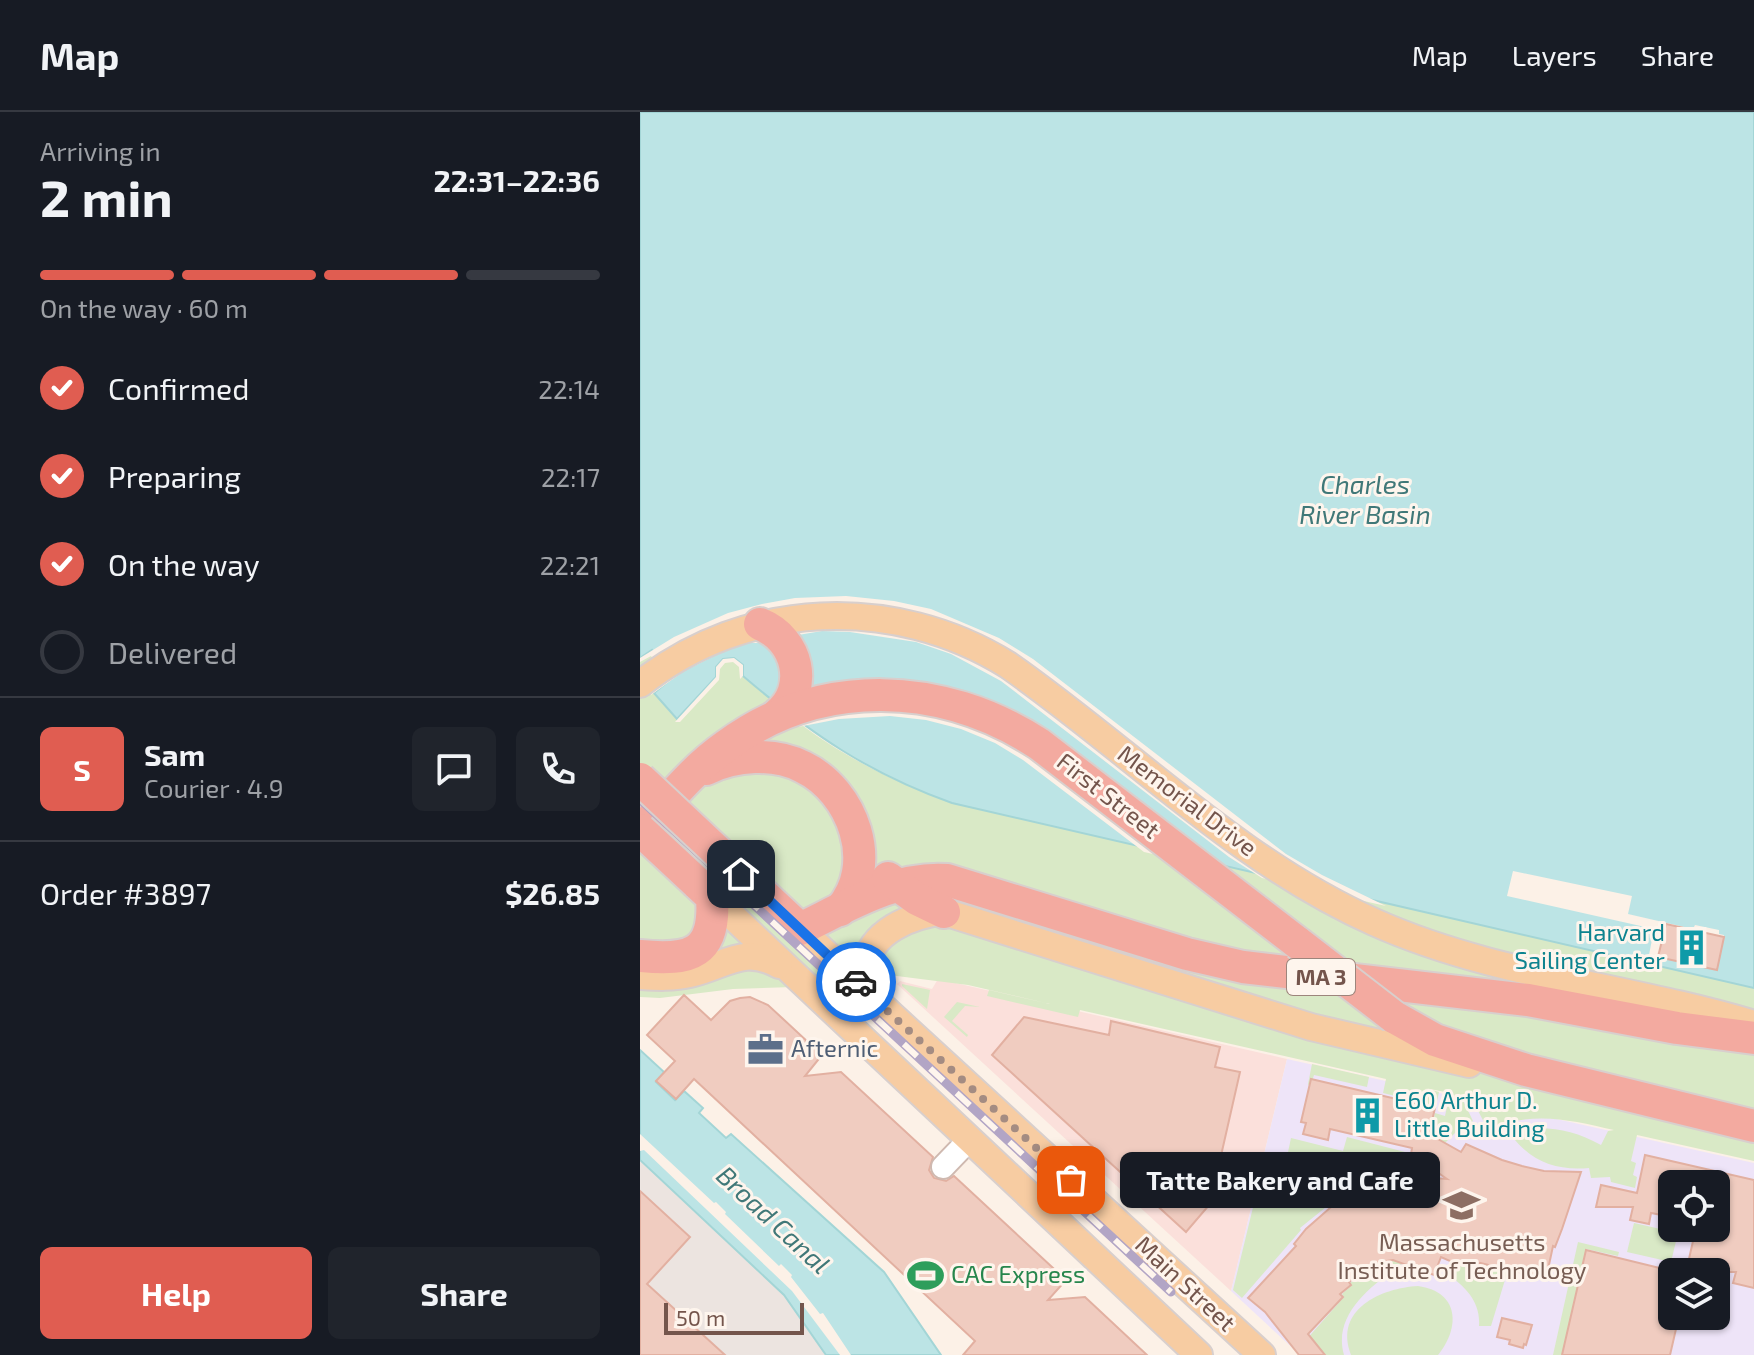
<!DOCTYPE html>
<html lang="en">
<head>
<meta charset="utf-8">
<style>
  body { margin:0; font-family:"Exo 2",sans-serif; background:#20242c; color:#f1f3f6; height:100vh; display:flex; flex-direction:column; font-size:30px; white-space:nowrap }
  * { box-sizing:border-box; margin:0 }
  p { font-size:26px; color:#9ea1a6 }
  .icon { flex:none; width:44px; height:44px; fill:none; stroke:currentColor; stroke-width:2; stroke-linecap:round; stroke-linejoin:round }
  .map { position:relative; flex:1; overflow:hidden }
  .sheet { display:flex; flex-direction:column; background:#171b24; width:640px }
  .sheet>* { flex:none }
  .fabs { position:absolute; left:1018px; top:1058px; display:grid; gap:16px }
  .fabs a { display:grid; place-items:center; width:72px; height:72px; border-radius:12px; background:#171b24; box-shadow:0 2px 6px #0004; font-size:40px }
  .scale { position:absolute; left:24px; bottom:20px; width:140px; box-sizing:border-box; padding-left:8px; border:4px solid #74554c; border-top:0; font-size:22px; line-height:28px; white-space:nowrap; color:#74554c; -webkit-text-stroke:6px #fef5ed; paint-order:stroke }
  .pin { position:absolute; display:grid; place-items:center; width:68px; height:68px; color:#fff; margin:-34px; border-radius:16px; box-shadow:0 4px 12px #0006 }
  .courier { position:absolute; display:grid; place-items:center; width:80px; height:80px; margin:-40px; border:6px solid #1a73e8; border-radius:50%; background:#fff; color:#222; box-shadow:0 2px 10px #0007 }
  .bubble { position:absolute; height:56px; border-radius:12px; background:#171b24; box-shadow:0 2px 6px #0004; font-size:26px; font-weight:700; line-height:56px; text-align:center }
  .headline em { font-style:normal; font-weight:700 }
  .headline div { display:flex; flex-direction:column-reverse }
  .headline { display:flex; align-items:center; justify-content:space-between; height:136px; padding:0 40px }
  h1 { font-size:52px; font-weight:700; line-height:60px }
  .bar { display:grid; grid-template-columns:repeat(4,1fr); gap:12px 8px; align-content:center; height:96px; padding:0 40px }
  .bar i { height:10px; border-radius:6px; background:#363941 }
  .bar .active { background:#e05d51 }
  .bar p { grid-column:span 4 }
  .line { display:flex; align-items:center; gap:20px; padding:0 40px; border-top:2px solid #363941 }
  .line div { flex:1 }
  .round { display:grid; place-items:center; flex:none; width:84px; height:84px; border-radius:12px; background:#20242c }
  ol { padding:0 40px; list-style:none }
  li { display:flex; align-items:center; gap:24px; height:88px }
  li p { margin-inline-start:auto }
  li .icon { padding:8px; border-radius:50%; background:#e05d51; color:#fff; stroke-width:4 }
  li:last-child { color:#9ea1a6 }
  li i { width:44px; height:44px; border:4px solid #363941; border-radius:50% }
  .action { display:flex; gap:16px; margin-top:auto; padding:16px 40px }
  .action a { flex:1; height:92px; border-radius:12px; background:#e05d51; color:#fff; font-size:32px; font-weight:700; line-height:92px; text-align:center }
  .action a+a { background:#20242c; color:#f1f3f6 }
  header { display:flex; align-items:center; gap:48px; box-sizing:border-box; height:112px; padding:0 40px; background:#171b24; border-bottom:2px solid #363941 }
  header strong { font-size:38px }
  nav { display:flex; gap:44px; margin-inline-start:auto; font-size:28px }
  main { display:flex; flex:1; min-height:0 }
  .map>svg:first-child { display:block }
  .commercial { fill:#fbe0db }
  .industrial { fill:#ece4e0 }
  .education { fill:#eee4f8; fill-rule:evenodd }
  .green { fill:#d9e9c6 }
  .water { fill:#bce4e5; stroke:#a3d5d6; stroke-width:2 }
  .pier { fill:#fcf1e7 }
  .building { fill:#f0ccc0; stroke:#e2b0a1; stroke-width:2 }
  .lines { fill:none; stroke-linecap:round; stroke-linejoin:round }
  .minor-casing { stroke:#cfb9b0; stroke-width:26 }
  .major-casing { stroke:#d8cfcd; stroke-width:30 }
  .highway-casing { stroke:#d8cfcd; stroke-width:36 }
  .minor { stroke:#fff; stroke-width:22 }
  .major { stroke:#f7cca2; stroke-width:26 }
  .highway { stroke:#f3aaa0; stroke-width:32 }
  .rail-casing { stroke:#b2a5c5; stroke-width:9 }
  .rail { stroke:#fef5ed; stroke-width:6; stroke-dasharray:18; stroke-linecap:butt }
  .highway-bridge-casing { stroke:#d8cfcd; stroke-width:36; stroke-linecap:butt }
  .highway-bridge { stroke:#f3aaa0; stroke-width:32 }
  .done { stroke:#a48c82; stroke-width:8; stroke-dasharray:0 14.4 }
  .route { stroke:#1a73e8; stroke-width:10 }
  .labels { text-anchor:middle; stroke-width:6; stroke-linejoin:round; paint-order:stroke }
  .shield { fill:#fef5ed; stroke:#9d857c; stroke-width:2 }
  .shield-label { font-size:22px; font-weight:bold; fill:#74554c }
  .street-label { font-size:24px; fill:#74554c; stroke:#fef5ed }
  .culture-label { font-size:24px; fill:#0d838f; stroke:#fef5ed; text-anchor:end }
  .service-label { font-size:24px; fill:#4e5e75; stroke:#fef5ed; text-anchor:start }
  .education-label { font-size:24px; fill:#785e54; stroke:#fef5ed }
  .leisure-label { font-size:24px; fill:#27864d; stroke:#fef5ed; text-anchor:start }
  .water-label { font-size:26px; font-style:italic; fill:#407878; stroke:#fef5ed }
</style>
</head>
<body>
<header>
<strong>Map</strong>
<nav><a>Map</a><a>Layers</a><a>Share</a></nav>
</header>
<main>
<section class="sheet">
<div class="headline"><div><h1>2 min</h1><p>Arriving in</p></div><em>22:31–22:36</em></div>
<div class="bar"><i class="active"></i><i class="active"></i><i class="active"></i><i></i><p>On the way · 60 m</p></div>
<ol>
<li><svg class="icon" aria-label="check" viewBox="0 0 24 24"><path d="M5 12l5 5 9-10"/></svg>Confirmed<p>22:14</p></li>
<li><svg class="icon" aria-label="check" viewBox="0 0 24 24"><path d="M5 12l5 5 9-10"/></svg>Preparing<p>22:17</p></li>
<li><svg class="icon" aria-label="check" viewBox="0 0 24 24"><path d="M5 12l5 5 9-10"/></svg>On the way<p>22:21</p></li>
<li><i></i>Delivered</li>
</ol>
<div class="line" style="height:144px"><b class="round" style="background:#e05d51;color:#fff">S</b><div><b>Sam</b><p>Courier · 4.9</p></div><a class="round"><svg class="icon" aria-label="chat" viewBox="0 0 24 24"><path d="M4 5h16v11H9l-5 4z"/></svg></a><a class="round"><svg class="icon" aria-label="phone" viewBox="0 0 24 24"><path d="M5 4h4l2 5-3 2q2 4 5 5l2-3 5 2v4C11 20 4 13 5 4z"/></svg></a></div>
<div class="line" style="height:104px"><div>Order #3897</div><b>$26.85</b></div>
<div class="action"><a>Help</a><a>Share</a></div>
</section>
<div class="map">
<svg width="1114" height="1243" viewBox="0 0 1114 1243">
  <rect width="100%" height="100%" fill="#fcf1e7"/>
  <polygon class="commercial" points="298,867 647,947 591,1179 257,872 260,869 292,877"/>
  <polygon class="industrial" points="0,1047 144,1183 186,1243 0,1243"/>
  <path class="education" d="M647,947l467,104v192h-454l-69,-64zM1032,1072h44v44h-44zM1032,1160h44v44h-44z"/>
  <g class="green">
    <path d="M12,538l19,30 -17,13 16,19 46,-45 18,-9c18,19 36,41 56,58 49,39 104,66 162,87l802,185v173l-117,-26 -6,26 5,2 -3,12 4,2 -2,11 -24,-6 -1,-5 -19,1 -2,-10c-32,3 -58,-6 -78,-33l-4,1 -2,-4c36,-7 64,-5 96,13l7,-14 6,-1c-44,-10 -82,-20 -126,0l-16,-31 22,4 -33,-7 12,25 -13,7 -21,21 -11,-3 7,-33 10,3 5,-23 -25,-5 14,4 -3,14 -53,-13 3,-14 -306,-69 -2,7 -91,-21 2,-6 61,14 -82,-19 -79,-10 -65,11 -91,3 -73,9 -20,-1v-339z"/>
    <polygon points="262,872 290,878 287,897 262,874"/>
    <polygon points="317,890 340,895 325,894 312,909 328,923 327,925 304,905"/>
    <polygon points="672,952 729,965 727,975 674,963 670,975 668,972"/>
    <polygon points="707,1025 765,1040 714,1077 711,1075 660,1116 661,1118 602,1186 593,1178 623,1054 644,1059 651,1026 703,1039"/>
    <polygon points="994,1111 1038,1121 1031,1150 987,1140"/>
    <polygon points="938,1130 979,1140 978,1144 946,1137 922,1243 913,1243"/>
    <path d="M748,1140l15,11c-29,21 -71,50 -59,92h-23l-3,-9 -21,4 47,-53 -2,-3 10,-9 -2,-2z"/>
    <path d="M821,1148l47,10 -17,56h-12c2,-24 -14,-40 -32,-52l3,-9 8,3z"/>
    <path d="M778,1174c42,6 42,42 20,69h-87c-18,-46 31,-67 67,-69z"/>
  </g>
  <g class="water">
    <path d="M0,0h1114v876l-802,-185c-84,-30 -141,-69 -209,-127v-11l-9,-7 -11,1 -7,8v10l-39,42 -23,-26 17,-14 -19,-29 -12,8z"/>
    <polygon points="0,938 24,960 16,970 35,988 44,979 63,996 59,1001 86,1026 91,1022 244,1160 301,1243 186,1243 144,1183 0,1048"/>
  </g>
  <g class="pier">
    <polygon points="206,484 254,489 291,497 359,526 393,547 646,742 682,763 746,794 622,766 589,745 361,569 311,542 276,530 210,520 182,519 158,523 170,575 195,571 278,570 332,582 371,598 585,758 504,740 383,648 355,631 321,617 286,608 250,604 199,607 158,615 145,605 138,585 145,553 123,531 105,531 74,544 44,559 11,583 10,580 26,567 11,544 0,550 0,546 34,525 88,501 122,492 155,486"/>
    <polygon points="94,546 103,553 103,564 100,567 99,555 93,550 85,551 80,557 79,568 40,610 35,610 76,565 76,555 83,547"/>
    <polygon points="873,759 992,784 988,802 1053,817 1055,813 1079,818 1079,822 1084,823 1077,858 1009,843 1014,817 867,784"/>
    <polygon points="0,1022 74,1091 76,1090 86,1100 85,1102 139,1154 141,1152 152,1163 151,1165 180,1202 183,1201 211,1243 200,1243 152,1179 4,1038 0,1039"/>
  </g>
  <g class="building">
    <polygon points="1026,812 1084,825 1077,858 1018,845"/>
    <polygon points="44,883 71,908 90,889 100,886 110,885 128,893 182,943 165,964 201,960 293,1045 289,1058 294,1066 306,1069 314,1064 426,1168 408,1188 445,1185 507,1243 323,1243 335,1229 54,967 36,987 16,969 35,949 7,923"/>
    <polygon points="384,905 469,923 471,909 580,935 575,955 600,960 570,1092 546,1120 352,943"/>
    <polygon points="671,967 795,996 789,1022 821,1040 826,1032 862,1048 882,1054 904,1059 941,1060 922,1117 915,1135 913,1134 906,1167 840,1151 837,1155 820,1150 819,1153 801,1145 794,1163 753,1148 733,1151 709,1170 711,1173 700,1182 703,1185 668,1222 685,1243 659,1243 625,1200 608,1186 656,1134 654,1132 666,1117 707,1081 712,1086 739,1062 807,1067 771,1042 772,1036 690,1017 688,1028 663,1022 666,1011 661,1010"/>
    <polygon points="1005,1043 1114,1068 1114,1176 1093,1171 1096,1160 1046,1160 1056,1116 1076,1116 1076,1072 1032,1072 1032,1105 1011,1101 1009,1112 990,1108 993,1095 956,1095 961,1073 997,1081"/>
    <polygon points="0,1079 50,1125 7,1172 85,1243 0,1243"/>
    <polygon points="946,1138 1032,1159 1032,1204 1039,1204 1030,1243 922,1243"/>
    <polygon points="862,1206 892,1213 886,1233 884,1232 883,1236 869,1232 870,1228 857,1225"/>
  </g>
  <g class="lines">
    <defs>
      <polyline id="minor" points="303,1055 329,1028"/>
      <g id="major">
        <path d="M0,572c106,-84 254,-90 368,-19 122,85 229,196 366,257 120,54 255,64 380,102"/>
        <polyline points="72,785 559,1243"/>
        <polyline points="160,817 235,888 622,1243"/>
        <path d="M0,864c16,1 34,2 50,-2 35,-8 54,-29 89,-9"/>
        <path d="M235,888c-4,-10 -9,-21 -9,-31 0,-36 48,-56 78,-57l367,115 158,37"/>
      </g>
      <g id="highway">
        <path d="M120,512c38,15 50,65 17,91"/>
        <path d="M66,657c29,-14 68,-17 97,-2 50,24 77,98 37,143"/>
        <path d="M0,720c27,-30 53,-63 86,-86 95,-70 216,-65 313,-2l259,199"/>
        <path d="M81,743l79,74c46,-22 95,-53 147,-49l240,74 56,13 285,33 149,28 77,10"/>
        <polyline points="248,766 277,787 304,800"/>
        <path d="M0,844c51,5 76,-2 72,-59l-15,-14"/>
        <polyline points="754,905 795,928 886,958 1114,1014"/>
      </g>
    </defs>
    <use href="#minor" class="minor-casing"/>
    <use href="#major" class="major-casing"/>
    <use href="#highway" class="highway-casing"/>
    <use href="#minor" class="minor"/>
    <use href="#major" class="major"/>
    <use href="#highway" class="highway"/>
    <defs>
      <polyline id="rail" points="0,687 531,1180"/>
    </defs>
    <use href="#rail" class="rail-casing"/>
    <use href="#rail" class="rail"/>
    <defs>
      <g id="highway-bridge">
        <polyline points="0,667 81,743"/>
        <polyline points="0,718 57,771"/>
        <polyline points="658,831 754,905"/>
      </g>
    </defs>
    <use href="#highway-bridge" class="highway-bridge-casing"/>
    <use href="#highway-bridge" class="highway-bridge"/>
  </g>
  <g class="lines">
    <polyline class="done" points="216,870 431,1068"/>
    <polyline class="route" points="101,762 216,870"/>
  </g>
  <defs>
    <symbol id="building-bare" viewBox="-9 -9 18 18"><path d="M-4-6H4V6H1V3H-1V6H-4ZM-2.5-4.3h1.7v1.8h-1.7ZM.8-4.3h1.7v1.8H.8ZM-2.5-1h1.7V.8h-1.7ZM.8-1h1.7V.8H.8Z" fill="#0f9aa8" stroke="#fef5ed" stroke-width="2.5" paint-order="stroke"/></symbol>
    <symbol id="office-bare" viewBox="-9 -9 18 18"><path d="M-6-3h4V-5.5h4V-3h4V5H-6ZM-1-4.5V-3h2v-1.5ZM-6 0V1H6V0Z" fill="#5c6f8a" stroke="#fef5ed" stroke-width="2.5" paint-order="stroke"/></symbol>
    <symbol id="university-bare" viewBox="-9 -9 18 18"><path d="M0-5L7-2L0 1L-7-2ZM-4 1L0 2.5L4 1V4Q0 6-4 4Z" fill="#8d6e63" stroke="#fef5ed" stroke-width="2.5" paint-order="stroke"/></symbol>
    <symbol id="stadium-bare" viewBox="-9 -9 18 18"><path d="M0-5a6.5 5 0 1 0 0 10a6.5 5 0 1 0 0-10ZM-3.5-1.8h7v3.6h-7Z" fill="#2e9e5b" stroke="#fef5ed" stroke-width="2.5" paint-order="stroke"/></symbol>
  </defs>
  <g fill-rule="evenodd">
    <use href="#building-bare" x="1026" y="810" width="51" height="51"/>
    <use href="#office-bare" x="100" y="912" width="51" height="51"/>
    <use href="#building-bare" x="702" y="978" width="51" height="51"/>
    <use href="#university-bare" x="796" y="1068" width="51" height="51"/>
    <use href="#stadium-bare" x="260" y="1138" width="51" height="51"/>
  </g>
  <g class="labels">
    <rect class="shield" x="647" y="847" width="68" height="36" rx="6"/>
    <g class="shield-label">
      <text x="681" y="873">MA 3</text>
    </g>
    <g class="street-label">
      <text transform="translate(468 684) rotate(38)" y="8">First Street</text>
      <text transform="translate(547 689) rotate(37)" y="8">Memorial Drive</text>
      <text transform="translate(545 1172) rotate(43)" y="8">Main Street</text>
    </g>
    <g class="culture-label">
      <text x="1025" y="829">Harvard<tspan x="1025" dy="28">Sailing Center</tspan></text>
      <text x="754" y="997" text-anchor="start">E60 Arthur D.<tspan x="754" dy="28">Little Building</tspan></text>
    </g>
    <g class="service-label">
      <text x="151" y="945">Afternic</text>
    </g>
    <g class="education-label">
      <text x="822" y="1139">Massachusetts<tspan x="822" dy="28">Institute of Technology</tspan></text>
    </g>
    <g class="leisure-label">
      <text x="311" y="1171">CAC Express</text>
    </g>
    <g class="water-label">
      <text x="725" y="382">Charles<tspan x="725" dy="30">River Basin</tspan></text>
      <text transform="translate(133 1108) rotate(43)" y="9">Broad Canal</text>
    </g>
  </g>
</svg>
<div class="fabs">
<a><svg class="icon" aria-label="locate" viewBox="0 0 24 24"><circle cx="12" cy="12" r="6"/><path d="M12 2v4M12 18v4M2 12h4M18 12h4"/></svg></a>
<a><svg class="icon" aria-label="layers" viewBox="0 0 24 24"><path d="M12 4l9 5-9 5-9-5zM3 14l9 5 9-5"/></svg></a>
</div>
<div class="scale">50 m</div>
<div class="pin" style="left:431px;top:1068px;background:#ea580c"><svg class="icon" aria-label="bag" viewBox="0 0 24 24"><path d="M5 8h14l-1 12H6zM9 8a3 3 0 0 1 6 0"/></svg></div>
<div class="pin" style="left:101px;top:762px;background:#1f2937"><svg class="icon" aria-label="home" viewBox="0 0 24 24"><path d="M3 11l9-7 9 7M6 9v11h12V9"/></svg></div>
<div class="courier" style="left:216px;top:870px"><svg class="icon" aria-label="car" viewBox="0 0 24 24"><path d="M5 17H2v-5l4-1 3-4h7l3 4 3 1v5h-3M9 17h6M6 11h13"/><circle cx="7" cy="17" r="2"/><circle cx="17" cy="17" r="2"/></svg></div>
<div class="bubble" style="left:480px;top:1040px;width:320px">Tatte Bakery and Cafe</div>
</div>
</main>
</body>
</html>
